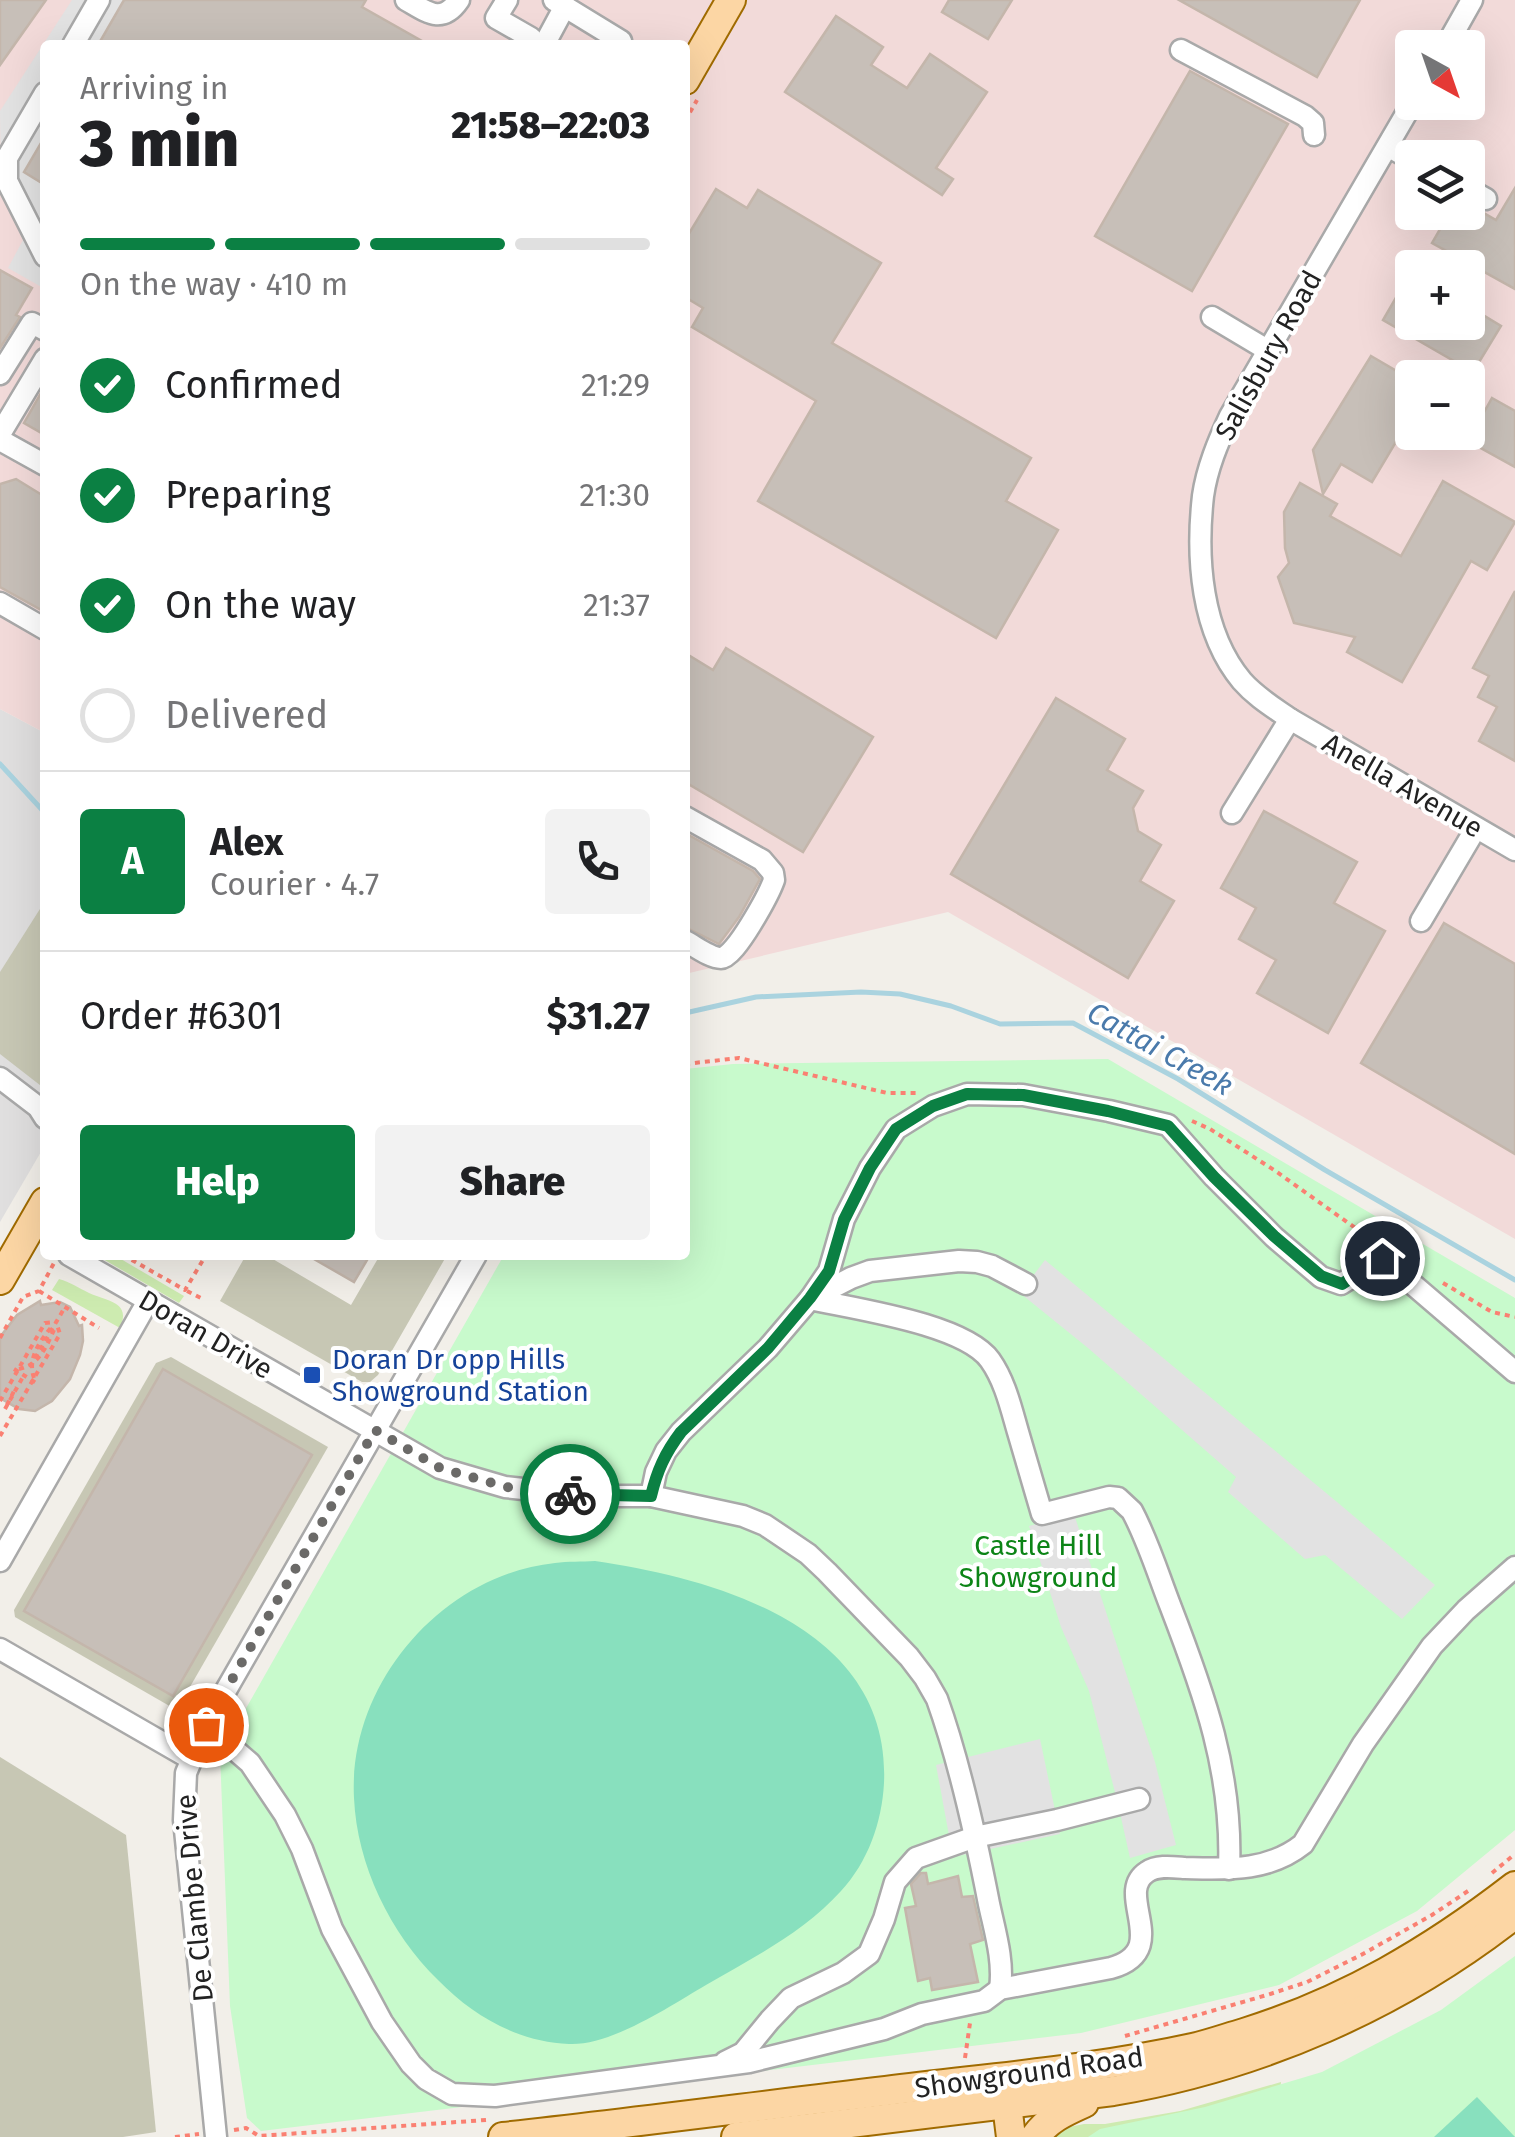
<!DOCTYPE html>
<html lang="en">
<head>
<meta charset="utf-8">
<style>
  body { margin:0; font-family:"Fira Sans",sans-serif; background:#f2f2f2; color:#202124; height:100vh; display:flex; flex-direction:column; font-size:38px; white-space:nowrap }
  * { box-sizing:border-box; margin:0 }
  p { font-size:32px; color:#757577 }
  .icon { flex:none; width:55px; height:55px; fill:none; stroke:currentColor; stroke-width:2; stroke-linecap:round; stroke-linejoin:round }
  .map { position:relative; flex:1; overflow:hidden }
  .panel { position:absolute; left:40px; top:40px; width:650px; height:1220px; display:flex; flex-direction:column; background:#fff; border-radius:10px; box-shadow:0 10px 40px #0002 }
  .panel>* { flex:none }
  .needle { width:65px; rotate:140deg }
  .controls { position:absolute; left:1395px; top:30px; display:grid; gap:20px }
  .controls a { display:grid; place-items:center; width:90px; height:90px; border-radius:10px; background:#fff; box-shadow:0 10px 40px #0002; font-size:50px }
  .pin { position:absolute; display:grid; place-items:center; width:85px; height:85px; color:#fff; margin:-42px; border:5px solid #fff; border-radius:50%; box-shadow:0 2px 10px #0007 }
  .courier { position:absolute; display:grid; place-items:center; width:100px; height:100px; margin:-50px; border:8px solid #0b8043; border-radius:50%; background:#fff; color:#222; box-shadow:0 2px 12px #0007 }
  .summary em { font-style:normal; font-weight:800 }
  .summary div { display:flex; flex-direction:column-reverse }
  .summary { display:flex; align-items:center; justify-content:space-between; height:170px; padding:0 40px }
  h1 { font-size:65px; font-weight:800; line-height:75px }
  .bar { display:grid; grid-template-columns:repeat(4,1fr); gap:15px 10px; align-content:center; height:120px; padding:0 40px }
  .bar i { height:12px; border-radius:8px; background:#e0e0e0 }
  .bar .active { background:#0b8043 }
  .bar p { grid-column:span 4 }
  .line { display:flex; align-items:center; gap:25px; padding:0 40px; border-top:2px solid #e0e0e0 }
  .line div { flex:1 }
  .round { display:grid; place-items:center; flex:none; width:105px; height:105px; border-radius:10px; background:#f2f2f2 }
  ol { padding:0 40px; list-style:none }
  li { display:flex; align-items:center; gap:30px; height:110px }
  li p { margin-inline-start:auto }
  li .icon { padding:10px; border-radius:50%; background:#0b8043; color:#fff; stroke-width:4 }
  li:last-child { color:#757577 }
  li i { width:55px; height:55px; border:5px solid #e0e0e0; border-radius:50% }
  .button { display:flex; gap:20px; margin-top:auto; padding:20px 40px }
  .button a { flex:1; height:115px; border-radius:10px; background:#0b8043; color:#fff; font-size:40px; font-weight:800; line-height:115px; text-align:center }
  .button a+a { background:#f2f2f2; color:#202124 }
  .map>svg:first-child { display:block }
  .residential { fill:#e0dfdf }
  .commercial { fill:#f2dad9; fill-rule:evenodd }
  .construction { fill:#c7c7b4 }
  .grass { fill:#cdebb0 }
  .park { fill:#c8facc }
  .pitch { fill:#88e0be }
  .parking { fill:#e2e2e2 }
  .lines { fill:none; stroke-linecap:round; stroke-linejoin:round }
  .stream { stroke:#aad3df; stroke-width:5 }
  .building { fill:#c7bfb8; stroke:#c4b6ab; stroke-width:2.5 }
  .minor-casing { stroke:#a9a9a9; stroke-width:25 }
  .major-casing { stroke:#a06b00; stroke-width:32 }
  .path { stroke:#fa8072; stroke-width:4; stroke-dasharray:5 5; stroke-linecap:butt }
  .minor { stroke:#fff; stroke-width:20 }
  .major { stroke:#fcd6a4; stroke-width:28 }
  .done { stroke:#6b6a68; stroke-width:10; stroke-dasharray:0 18 }
  .route { stroke:#0b8043; stroke-width:12 }
  .transit-dot { fill:#1a4fb4; stroke:#fff; stroke-width:4 }
  .labels { text-anchor:middle; stroke-width:8; stroke-linejoin:round; paint-order:stroke }
  .street-label { font-size:28px; fill:#222; stroke:#fff }
  .transit-label { font-size:28px; fill:#164399; stroke:#fff; text-anchor:start }
  .park-label { font-size:28px; fill:#0c8416; stroke:#fff }
  .water-label { font-size:30px; font-style:italic; fill:#4a7aab; stroke:#fff }
</style>
</head>
<body>
<div class="map">
<svg width="1515" height="2137" viewBox="0 0 1515 2137">
  <rect width="100%" height="100%" fill="#f2efe9"/>
  <polygon class="residential" points="0,709 45,733 45,1145 0,1222"/>
  <path class="commercial" d="M0,0h1515v1239l-567,-327 -263,62v-929h-640v688l-45,-24zM1412,48h56v54h-56zM1412,158h56v54h-56zM1412,268h56v54h-56zM1412,378h56v54h-56z"/>
  <g class="construction">
    <polygon points="45,901 45,1089 0,1054 0,972"/>
    <polygon points="246,1255 266,1255 351,1305 380,1255 447,1255 378,1375 370,1382 362,1382 220,1301"/>
    <polygon points="171,1357 328,1447 179,1706 173,1708 15,1617 14,1610 156,1363"/>
    <polygon points="0,1757 126,1835 156,2132 123,2137 0,2137"/>
  </g>
  <g class="grass">
    <polygon points="96,1255 114,1255 184,1296 179,1303"/>
    <path d="M59,1279c11,3 20,9 30,14 18,8 43,9 31,35l-68,-38z"/>
    <polygon points="1281,2082 1279,2104 1149,2137 1054,2137 1069,2127 1084,2124 1105,2124 1180,2111"/>
  </g>
  <g class="park">
    <polygon points="1108,1059 1515,1298 1515,1830 1417,1911 1279,1985 1081,2033 261,2131 247,2118 230,2006 220,1754 504,1255 685,1255 685,1069 733,1064"/>
    <polygon points="1515,1956 1515,2137 1088,2137 1100,2129 1205,2107 1322,2072 1441,2010"/>
  </g>
  <g class="pitch">
    <path d="M595,1561c123,18 296,67 289,222 -2,39 -16,79 -43,108 -37,41 -88,67 -135,94 -36,21 -95,61 -137,59 -51,-2 -96,-28 -131,-64 -48,-47 -81,-115 -84,-182 -6,-114 88,-223 201,-235 13,-2 27,-1 40,-2z"/>
    <polygon points="1477,2097 1515,2137 1434,2137"/>
  </g>
  <g class="parking">
    <polygon points="72,0 124,0 98,45 45,45 45,136 24,172 45,185 45,216 43,220 45,221 45,289 8,268 23,240 1,187 0,111"/>
    <polygon points="1045,1260 1343,1507 1435,1585 1402,1619 1325,1555 1305,1559 1228,1492 1236,1477 1088,1348 1020,1293"/>
    <polygon points="1074,1514 1155,1762 1176,1845 1130,1858 1118,1804 1089,1691 1061,1627 1029,1526"/>
    <polygon points="1040,1739 1060,1834 953,1857 936,1765"/>
  </g>
  <g class="lines">
    <g class="stream">
      <polyline points="0,764 45,813"/>
      <polyline points="685,1013 756,997 861,992 900,994 951,1006 1000,1024 1073,1023 1178,1079 1325,1170 1515,1280"/>
    </g>
  </g>
  <g class="building">
    <polygon points="0,0 46,0 0,65"/>
    <polygon points="124,0 366,0 362,7 429,45 98,45"/>
    <polygon points="949,0 1012,0 988,39 942,12"/>
    <polygon points="1179,0 1360,0 1317,77"/>
    <polygon points="836,16 883,47 871,65 907,88 930,54 987,92 936,168 953,179 942,195 785,92"/>
    <polygon points="1190,71 1288,124 1192,291 1095,236"/>
    <polygon points="45,136 45,185 24,172"/>
    <polygon points="1515,188 1515,289 1432,243 1450,212 1468,212 1468,204 1496,220"/>
    <polygon points="716,189 747,208 758,190 881,263 832,343 1031,458 1006,501 1058,530 996,638 758,501 816,401 692,327 703,308 685,297 685,240"/>
    <polygon points="0,270 32,288 16,315 20,317 0,348"/>
    <polygon points="1412,270 1412,322 1468,322 1468,306 1501,326 1473,372 1383,320"/>
    <polygon points="1371,356 1412,380 1412,443 1400,435 1372,482 1341,464 1323,494 1313,450"/>
    <polygon points="45,386 45,435 24,423"/>
    <polygon points="1492,398 1515,411 1515,467 1468,441"/>
    <polygon points="16,479 42,495 44,502 45,612 0,587 0,484"/>
    <polygon points="1443,481 1515,522 1487,570 1471,561 1402,682 1347,652 1355,637 1294,623 1278,577 1289,563 1285,548 1284,512 1300,483 1337,504 1330,516 1401,556"/>
    <polygon points="1515,591 1515,761 1479,741 1497,707 1478,697 1489,676 1473,668"/>
    <polygon points="726,648 873,737 803,852 685,782 685,653 713,670"/>
    <polygon points="1056,698 1125,739 1107,770 1143,791 1133,808 1138,831 1161,845 1140,881 1174,901 1128,978 951,874"/>
    <polygon points="1264,811 1357,862 1334,903 1385,931 1328,1033 1257,993 1276,960 1239,939 1256,908 1221,888"/>
    <polygon points="685,833 753,871 760,879 739,917 719,944 685,927"/>
    <polygon points="1444,923 1515,964 1515,1154 1361,1063"/>
    <polygon points="307,1255 370,1255 354,1282"/>
    <polygon points="40,1301 41,1305 60,1302 70,1307 79,1326 82,1325 83,1341 80,1355 70,1379 52,1401 35,1411 19,1409 0,1398 0,1337 17,1315"/>
    <polygon points="163,1369 312,1455 173,1696 24,1611"/>
    <polygon points="921,1873 926,1873 928,1884 958,1876 962,1897 973,1896 983,1940 970,1944 978,1982 932,1990 930,1978 918,1981 905,1908 916,1906 911,1884"/>
  </g>
  <g class="lines">
    <defs>
      <g id="minor">
        <path d="M406,0c21,12 36,25 53,0"/>
        <polyline points="507,0 496,18 531,38"/>
        <polyline points="554,0 621,41"/>
        <polyline points="73,45 99,0"/>
        <polyline points="544,45 565,6"/>
        <polyline points="1445,48 1472,0"/>
        <polyline points="1181,50 1305,116 1313,123 1314,135"/>
        <polyline points="45,93 7,158 7,181 45,256"/>
        <path d="M1413,102l-183,314c-12,26 -23,52 -27,80 -7,62 -2,136 39,185 14,16 31,26 48,38l225,131"/>
        <polyline points="1388,146 1412,160"/>
        <polyline points="1468,189 1486,199"/>
        <polyline points="1212,317 1269,351"/>
        <polyline points="0,374 32,323 45,330"/>
        <polyline points="0,434 45,359"/>
        <polyline points="0,440 45,465"/>
        <polyline points="0,603 45,629"/>
        <polyline points="1232,813 1290,719"/>
        <path d="M685,817l77,43 11,13 1,7c-5,14 -39,78 -53,78 -11,0 -26,-12 -36,-17"/>
        <polyline points="1421,921 1476,828"/>
        <polyline points="0,1078 38,1107 45,1118"/>
        <path d="M69,1255l371,213 65,19 83,9h63l92,20 22,9 43,29 19,18 82,85 16,21 12,21c23,64 39,138 52,205 6,28 15,57 11,85"/>
        <polyline points="651,1496 656,1472 666,1451 681,1432 768,1348 810,1299 851,1278 870,1271 959,1261 977,1262 992,1266 1026,1284"/>
        <polyline points="0,1561 148,1301"/>
        <polyline points="0,1649 191,1759"/>
        <path d="M206,1725l44,38 35,52 17,34 30,80 50,93 29,42 15,15 26,15 43,2 254,-34 135,-33 38,-15 62,-13 16,-12 111,-21c63,-18 2,-74 36,-96 10,-7 25,-5 38,-4 42,1 83,4 118,-24l60,-100 69,-98 34,-36 49,-43"/>
        <path d="M1229,1869c4,-96 -25,-176 -59,-264 -12,-31 -22,-64 -38,-94l-14,-13 -9,-1 -67,17c-8,-28 -16,-55 -24,-82 -7,-24 -13,-51 -28,-72 -26,-36 -135,-51 -180,-61l19,-28 15,-52 26,-51 26,-39 37,-23 34,-12 56,1 86,16 59,14 46,52 60,60 47,40 20,7 41,-26 133,114"/>
        <polyline points="725,2062 743,2053 770,2020 791,1998 843,1973 869,1954 884,1919 895,1882 916,1858 975,1837 1057,1820 1139,1799"/>
        <polyline points="216,2137 184,1820 186,1773 206,1725 476,1255"/>
      </g>
      <g id="major">
        <polyline points="685,80 731,0"/>
        <polyline points="0,1280 45,1202"/>
        <polyline points="1005,2089 1011,2137"/>
        <path d="M503,2137c128,-14 256,-31 383,-46 102,-13 207,-21 307,-43 17,-4 34,-10 51,-15 102,-32 187,-82 271,-147"/>
        <path d="M736,2137l377,-46c147,-25 285,-85 402,-177"/>
        <path d="M1035,2137c13,-18 29,-25 49,-34"/>
      </g>
    </defs>
    <use href="#minor" class="minor-casing"/>
    <use href="#major" class="major-casing"/>
    <g class="path">
      <polyline points="685,121 697,100"/>
      <polyline points="685,1064 739,1058 887,1093 919,1093"/>
      <polyline points="1192,1121 1210,1129 1274,1170 1375,1242"/>
      <polyline points="123,1255 185,1290 206,1255"/>
      <polyline points="1443,1283 1492,1312 1515,1317"/>
      <polyline points="39,1291 99,1328"/>
      <polyline points="187,1291 201,1298"/>
      <polyline points="0,1338 23,1297 39,1291 54,1263"/>
      <polyline points="30,1367 65,1307"/>
      <polyline points="14,1369 36,1383"/>
      <path d="M19,1369c20,-4 27,-22 35,-39"/>
      <path d="M34,1378c-7,-20 6,-37 19,-53"/>
      <polyline points="0,1401 45,1323 55,1322"/>
      <polyline points="7,1405 16,1387"/>
      <polyline points="5,1409 24,1375"/>
      <polyline points="0,1436 60,1334 56,1322"/>
      <polyline points="1492,1873 1515,1854"/>
      <polyline points="1125,2036 1267,1995 1307,1982 1361,1955 1432,1915 1468,1891"/>
      <polyline points="965,2058 970,2023"/>
      <polyline points="234,2130 246,2128 259,2136 486,2120"/>
      <polyline points="175,2137 199,2134"/>
    </g>
    <use href="#minor" class="minor"/>
    <use href="#major" class="major"/>
  </g>
  <g class="lines">
    <polyline class="done" points="206,1725 375,1430 440,1468 506,1487 570,1494"/>
    <path class="route" d="M570,1494l81,2c6,-25 14,-43 30,-64l87,-84 42,-50 19,-27 15,-51 26,-52 26,-39 37,-23 34,-12 56,1 85,16 60,15 46,51 60,59 47,40 21,8 40,-26"/>
  </g>
  <rect class="transit-dot" x="302" y="1365" width="20" height="20" rx="5"/>
  <g class="labels">
    <g class="street-label">
      <text transform="translate(1268 355) rotate(-61)" y="10">Salisbury Road</text>
      <text transform="translate(1403 785) rotate(30)" y="10">Anella Avenue</text>
      <text transform="translate(206 1334) rotate(30)" y="10">Doran Drive</text>
      <text transform="translate(194 1898) rotate(-95)" y="10">De Clambe Drive</text>
      <text transform="translate(1029 2072) rotate(-8)" y="10">Showground Road</text>
    </g>
    <g class="transit-label">
      <text x="332" y="1369">Doran Dr opp Hills<tspan x="332" dy="32">Showground Station</tspan></text>
    </g>
    <g class="park-label">
      <text x="1038" y="1555">Castle Hill<tspan x="1038" dy="32">Showground</tspan></text>
    </g>
    <g class="water-label">
      <text transform="translate(1160 1049) rotate(29)" y="10">Cattai Creek</text>
    </g>
  </g>
</svg>
<div class="controls">
<a><svg class="needle" viewBox="-14 -14 28 28"><path d="M0-13l5 13h-10z" fill="#e53935"/><path d="M0 13l5-13h-10z" fill="#757577"/></svg></a>
<a><svg class="icon" aria-label="layers" viewBox="0 0 24 24"><path d="M12 4l9 5-9 5-9-5zM3 14l9 5 9-5"/></svg></a>
<a>+</a>
<a>−</a>
</div>
<div class="pin" style="left:206px;top:1725px;background:#ea580c"><svg class="icon" aria-label="bag" viewBox="0 0 24 24"><path d="M5 8h14l-1 12H6zM9 8a3 3 0 0 1 6 0"/></svg></div>
<div class="pin" style="left:1382px;top:1258px;background:#1f2937"><svg class="icon" aria-label="home" viewBox="0 0 24 24"><path d="M3 11l9-7 9 7M6 9v11h12V9"/></svg></div>
<div class="courier" style="left:570px;top:1494px"><svg class="icon" aria-label="bike" viewBox="0 0 24 24"><circle cx="6" cy="16" r="4"/><circle cx="18" cy="16" r="4"/><path d="M6 16l4-8h5l3 8M10 8l3 8H6M13 5h3"/></svg></div>
<section class="panel">
<div class="summary"><div><h1>3 min</h1><p>Arriving in</p></div><em>21:58–22:03</em></div>
<div class="bar"><i class="active"></i><i class="active"></i><i class="active"></i><i></i><p>On the way · 410 m</p></div>
<ol>
<li><svg class="icon" aria-label="check" viewBox="0 0 24 24"><path d="M5 12l5 5 9-10"/></svg>Confirmed<p>21:29</p></li>
<li><svg class="icon" aria-label="check" viewBox="0 0 24 24"><path d="M5 12l5 5 9-10"/></svg>Preparing<p>21:30</p></li>
<li><svg class="icon" aria-label="check" viewBox="0 0 24 24"><path d="M5 12l5 5 9-10"/></svg>On the way<p>21:37</p></li>
<li><i></i>Delivered</li>
</ol>
<div class="line" style="height:180px"><b class="round" style="background:#0b8043;color:#fff">A</b><div><b>Alex</b><p>Courier · 4.7</p></div><a class="round"><svg class="icon" aria-label="phone" viewBox="0 0 24 24"><path d="M5 4h4l2 5-3 2q2 4 5 5l2-3 5 2v4C11 20 4 13 5 4z"/></svg></a></div>
<div class="line" style="height:130px"><div>Order #6301</div><b>$31.27</b></div>
<div class="button"><a>Help</a><a>Share</a></div>
</section>
</div>
</body>
</html>
